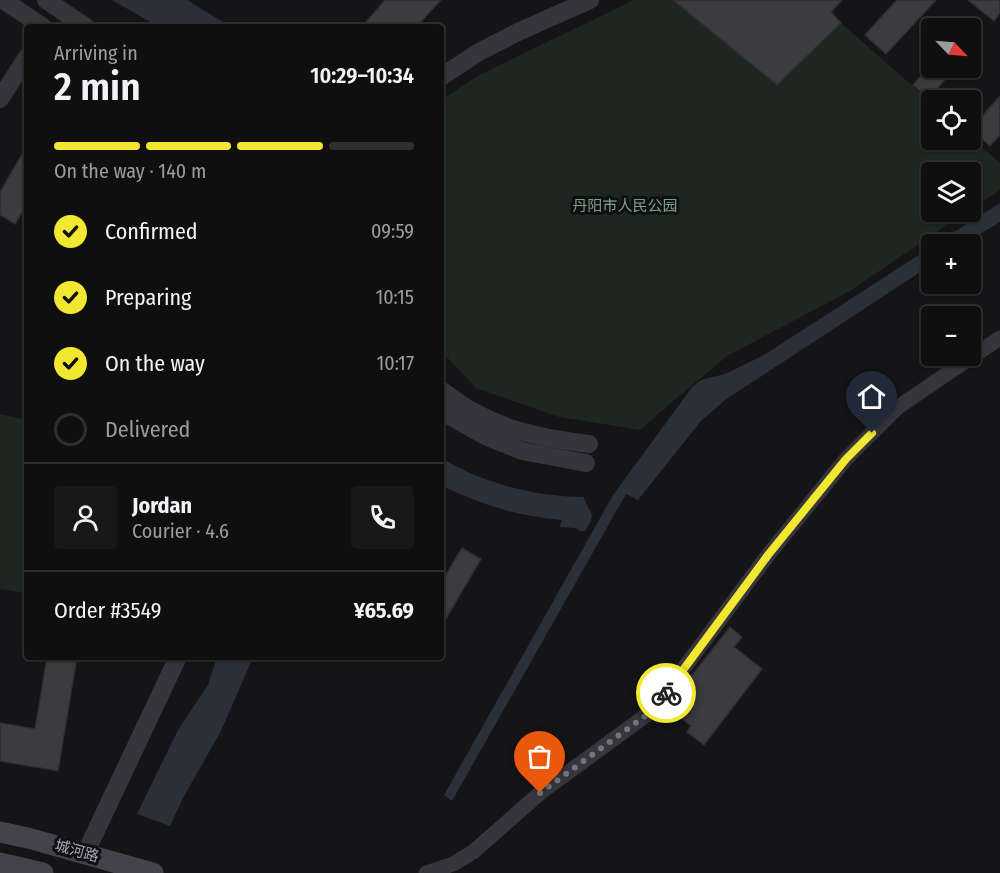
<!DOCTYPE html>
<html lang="en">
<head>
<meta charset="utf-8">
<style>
  body { margin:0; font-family:"Fira Sans Condensed","Noto Sans SC",sans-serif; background:#191819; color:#f1f3f6; height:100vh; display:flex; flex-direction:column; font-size:22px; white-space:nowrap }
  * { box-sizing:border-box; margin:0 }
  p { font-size:20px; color:#9c9c9f }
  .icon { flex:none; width:33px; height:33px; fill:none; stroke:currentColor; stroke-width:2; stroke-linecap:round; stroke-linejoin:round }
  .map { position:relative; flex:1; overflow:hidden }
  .details { position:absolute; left:24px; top:24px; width:420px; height:636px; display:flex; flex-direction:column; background:#100f10; border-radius:6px; box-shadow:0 2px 4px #0004,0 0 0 2px #302f30 }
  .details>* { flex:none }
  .needle { width:39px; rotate:115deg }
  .fabs { position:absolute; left:921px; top:18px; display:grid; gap:12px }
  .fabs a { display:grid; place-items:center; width:60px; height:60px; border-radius:6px; background:#100f10; box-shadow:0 2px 4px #0004,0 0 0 2px #302f30; font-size:30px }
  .pin { position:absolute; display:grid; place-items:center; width:51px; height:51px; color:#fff; margin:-62px -26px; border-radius:50% 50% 50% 0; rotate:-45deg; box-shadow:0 0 6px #0007 }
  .pin .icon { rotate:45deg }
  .courier { position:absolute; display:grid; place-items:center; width:60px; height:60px; margin:-30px; border:4px solid #f2e731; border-radius:50%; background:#fff; color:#222; box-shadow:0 2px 8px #0007 }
  .head em { font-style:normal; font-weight:600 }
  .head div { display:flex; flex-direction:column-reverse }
  .head { display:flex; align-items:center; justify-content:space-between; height:102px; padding:0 30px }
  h1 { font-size:39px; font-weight:600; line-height:45px }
  .bar { display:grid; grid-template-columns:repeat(4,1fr); gap:9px 6px; align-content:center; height:72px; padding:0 30px }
  .bar i { height:8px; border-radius:4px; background:#302f30 }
  .bar .selected { background:#f2e731 }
  .bar p { grid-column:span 4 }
  .line { display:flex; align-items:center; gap:15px; padding:0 30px; border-top:2px solid #302f30 }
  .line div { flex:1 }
  .round { display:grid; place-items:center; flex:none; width:63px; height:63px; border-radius:6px; background:#191819 }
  ol { padding:0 30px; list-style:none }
  li { display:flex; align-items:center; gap:18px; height:66px }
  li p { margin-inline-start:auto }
  li .icon { padding:6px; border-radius:50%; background:#f2e731; color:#111; stroke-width:4 }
  li:last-child { color:#9c9c9f }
  li i { width:33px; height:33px; border:3px solid #302f30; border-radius:50% }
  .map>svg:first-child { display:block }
  .green { fill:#1e2621 }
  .water { fill:#2b2f3a }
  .building { fill:#3c3b40; stroke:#2f2e32; stroke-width:1.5 }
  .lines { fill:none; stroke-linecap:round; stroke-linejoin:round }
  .minor { stroke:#36353b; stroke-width:15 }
  .tertiary { stroke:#36353b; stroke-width:18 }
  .secondary { stroke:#44434b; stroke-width:21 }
  .done { stroke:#73747e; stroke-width:6; stroke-dasharray:0 10.8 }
  .route { stroke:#f2e731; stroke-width:8 }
  .labels { text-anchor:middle; stroke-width:6; stroke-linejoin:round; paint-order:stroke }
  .park-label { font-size:15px; fill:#7da28a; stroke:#100f11 }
  .street-label { font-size:15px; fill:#a6a7b6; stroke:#100f11 }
</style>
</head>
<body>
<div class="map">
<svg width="1000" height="873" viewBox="0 0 1000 873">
  <rect width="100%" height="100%" fill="#151416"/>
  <g class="green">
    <polygon points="634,0 673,0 777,85 841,23 931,102 932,140 970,140 971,137 1000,163 1000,190 971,209 970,172 932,172 932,212 966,212 850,291 727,356 671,403 640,430 559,417 476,388 441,351 441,100 479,75"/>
    <polygon points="0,414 27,420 27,586 25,593 0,589"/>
  </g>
  <g class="water">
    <polygon points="112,0 187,0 231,27 159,27"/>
    <polygon points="1000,203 1000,222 963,244 935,244"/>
    <polygon points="931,247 931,265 725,400 701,421 638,500 626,494 452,801 444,795 613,495 693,386 701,380 725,374 764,355"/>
    <path d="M441,458c42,25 94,39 143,39 5,19 14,14 1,34h-5l-5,-3 -15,-1 2,-7c-43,-3 -83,-16 -121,-35z"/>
    <polygon points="217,657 253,657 221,731 183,798 170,826 137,814 178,730 208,685"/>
  </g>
  <g class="building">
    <polygon points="385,0 441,0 416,27 362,27"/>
    <polygon points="673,0 842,0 831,12 841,23 777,85"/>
    <polygon points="897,0 936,0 886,54 865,35"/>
    <polygon points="968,0 1000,0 1000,13 994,21"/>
    <polygon points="928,68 955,68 929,98 913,85"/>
    <polygon points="1000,96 1000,135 990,146 971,129"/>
    <polygon points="27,146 27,204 15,224 0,215 0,192"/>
    <polygon points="462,548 481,559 441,627 441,583"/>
    <polygon points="730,627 742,637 734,647 762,669 704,745 687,732 691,726 667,707"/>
    <polygon points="47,657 77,657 58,771 0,761 0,723 35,729"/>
  </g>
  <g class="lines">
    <polyline class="minor" points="426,873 453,864 473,852 540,793 652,711 768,555 846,459 898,407 1000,338"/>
    <g class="tertiary">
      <polyline points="3,0 43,27"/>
      <polyline points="46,0 86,27"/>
      <polyline points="441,77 479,52 520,31 590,0"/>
      <polyline points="0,99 27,57"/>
      <path d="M441,390c10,7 20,15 31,21 37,21 76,28 117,33"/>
      <polyline points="441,411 485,436 522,451 586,463"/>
      <polyline points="85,854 178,657"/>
    </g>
    <g class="secondary">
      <polyline points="0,832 28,838 153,873"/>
      <polyline points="0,863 43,873"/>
    </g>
  </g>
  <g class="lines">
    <polyline class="done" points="540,793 652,711 666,693"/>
    <polyline class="route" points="666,693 768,555 846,459 872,433"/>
  </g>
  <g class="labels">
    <g class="park-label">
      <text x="625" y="211">丹阳市人民公园</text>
    </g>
    <g class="street-label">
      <text transform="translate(77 851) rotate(16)" y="5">城河路</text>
    </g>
  </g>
</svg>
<div class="fabs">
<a><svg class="needle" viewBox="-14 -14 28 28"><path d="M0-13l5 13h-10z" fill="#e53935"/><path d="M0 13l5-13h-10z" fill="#9c9c9f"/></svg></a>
<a><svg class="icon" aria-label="locate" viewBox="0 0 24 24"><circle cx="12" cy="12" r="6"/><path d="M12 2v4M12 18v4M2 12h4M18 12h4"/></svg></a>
<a><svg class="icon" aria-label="layers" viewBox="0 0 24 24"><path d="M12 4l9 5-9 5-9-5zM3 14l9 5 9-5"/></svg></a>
<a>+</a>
<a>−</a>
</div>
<div class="pin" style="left:540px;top:793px;background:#ea580c"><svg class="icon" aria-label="bag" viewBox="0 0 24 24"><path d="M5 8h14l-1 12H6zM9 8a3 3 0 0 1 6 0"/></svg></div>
<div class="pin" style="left:872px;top:433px;background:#1f2937"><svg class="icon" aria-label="home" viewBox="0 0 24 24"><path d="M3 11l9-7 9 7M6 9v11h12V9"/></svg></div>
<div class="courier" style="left:666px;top:693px"><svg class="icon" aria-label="bike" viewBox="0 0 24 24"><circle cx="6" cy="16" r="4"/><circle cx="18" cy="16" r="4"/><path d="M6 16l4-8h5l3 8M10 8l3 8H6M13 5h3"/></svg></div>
<section class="details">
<div class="head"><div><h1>2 min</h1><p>Arriving in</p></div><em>10:29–10:34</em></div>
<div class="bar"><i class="selected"></i><i class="selected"></i><i class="selected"></i><i></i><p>On the way · 140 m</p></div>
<ol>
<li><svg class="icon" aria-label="check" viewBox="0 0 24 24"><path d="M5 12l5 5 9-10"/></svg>Confirmed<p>09:59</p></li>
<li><svg class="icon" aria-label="check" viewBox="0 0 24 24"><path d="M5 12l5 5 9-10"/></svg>Preparing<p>10:15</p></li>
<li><svg class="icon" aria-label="check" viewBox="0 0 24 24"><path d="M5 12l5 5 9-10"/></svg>On the way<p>10:17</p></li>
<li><i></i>Delivered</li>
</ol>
<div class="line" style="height:108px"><a class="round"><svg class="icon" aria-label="person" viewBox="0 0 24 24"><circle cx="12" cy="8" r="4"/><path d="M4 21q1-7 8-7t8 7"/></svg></a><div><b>Jordan</b><p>Courier · 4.6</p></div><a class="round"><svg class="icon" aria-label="phone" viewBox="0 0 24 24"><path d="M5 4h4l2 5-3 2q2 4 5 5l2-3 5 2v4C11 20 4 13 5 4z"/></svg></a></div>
<div class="line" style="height:78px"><div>Order #3549</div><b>¥65.69</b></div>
</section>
</div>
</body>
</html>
